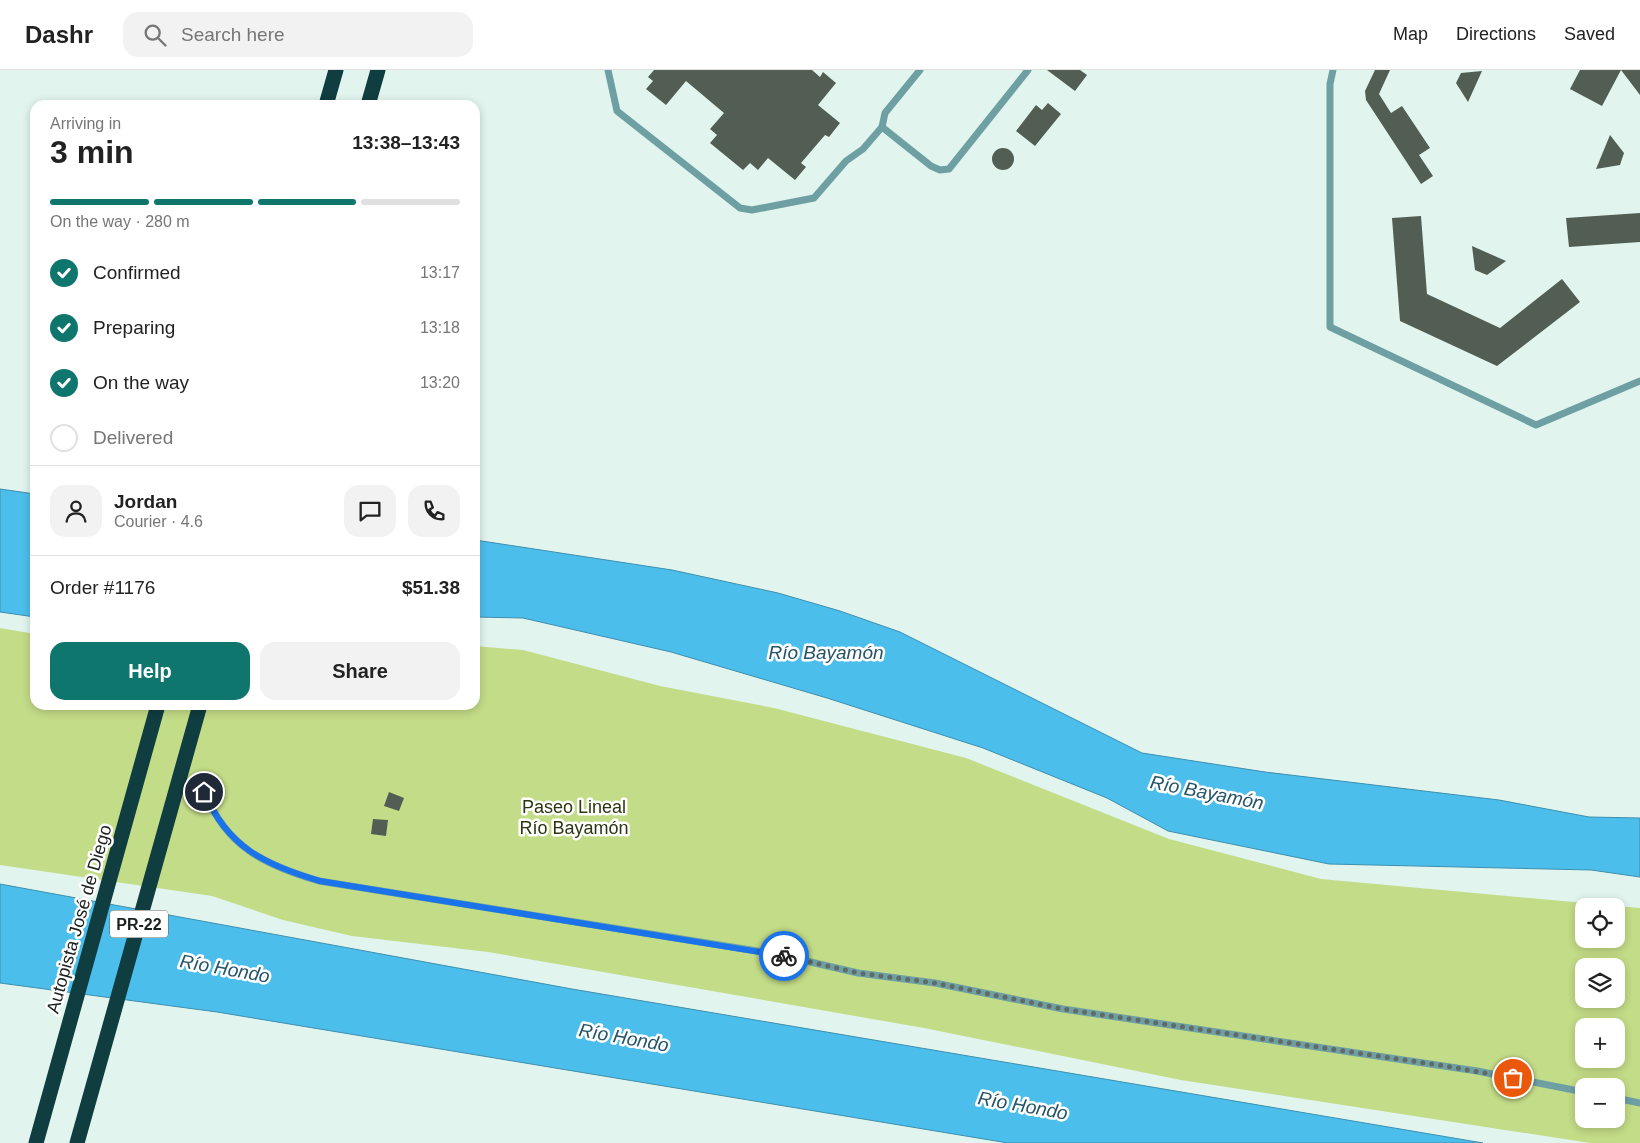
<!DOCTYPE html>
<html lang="en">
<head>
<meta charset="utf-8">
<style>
  body { margin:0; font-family:Arial,sans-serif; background:#f2f2f2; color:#222; height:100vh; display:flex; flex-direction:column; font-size:19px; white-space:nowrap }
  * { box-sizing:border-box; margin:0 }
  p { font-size:16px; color:#767676 }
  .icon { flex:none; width:28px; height:28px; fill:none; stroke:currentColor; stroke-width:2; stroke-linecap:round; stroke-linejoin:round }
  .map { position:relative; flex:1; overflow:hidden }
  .sheet { position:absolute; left:30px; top:30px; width:450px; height:610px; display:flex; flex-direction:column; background:#fff; border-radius:15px; box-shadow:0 2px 8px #0003 }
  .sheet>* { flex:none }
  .controls { position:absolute; left:1575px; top:828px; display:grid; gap:10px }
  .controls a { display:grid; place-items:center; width:50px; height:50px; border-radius:10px; background:#fff; box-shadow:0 2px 8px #0003; font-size:25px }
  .pin { position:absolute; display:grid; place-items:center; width:42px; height:42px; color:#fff; margin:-21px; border:2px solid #fff; border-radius:50%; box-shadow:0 1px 5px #0007 }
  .courier { position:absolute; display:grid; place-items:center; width:50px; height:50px; margin:-25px; border:4px solid #1a73e8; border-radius:50%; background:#fff; color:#222; box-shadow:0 1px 6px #0007 }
  .summary em { font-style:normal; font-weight:600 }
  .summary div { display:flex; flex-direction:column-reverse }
  .summary { display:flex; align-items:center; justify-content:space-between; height:85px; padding:0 20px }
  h1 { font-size:32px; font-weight:600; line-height:38px }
  .bar { display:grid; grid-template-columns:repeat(4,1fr); gap:8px 5px; align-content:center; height:60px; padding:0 20px }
  .bar i { height:6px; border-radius:4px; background:#e0e0e0 }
  .bar .current { background:#0f766e }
  .bar p { grid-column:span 4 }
  .line { display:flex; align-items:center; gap:12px; padding:0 20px; border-top:1px solid #e0e0e0 }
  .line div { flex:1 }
  .round { display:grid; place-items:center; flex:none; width:52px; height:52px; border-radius:15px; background:#f2f2f2 }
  ol { padding:0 20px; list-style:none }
  li { display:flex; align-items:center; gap:15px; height:55px }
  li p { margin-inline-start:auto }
  li .icon { padding:5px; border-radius:50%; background:#0f766e; color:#fff; stroke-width:4 }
  li:last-child { color:#767676 }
  li i { width:28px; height:28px; border:2px solid #e0e0e0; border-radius:50% }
  .button { display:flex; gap:10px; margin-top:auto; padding:10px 20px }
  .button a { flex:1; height:58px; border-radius:15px; background:#0f766e; color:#fff; font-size:20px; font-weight:600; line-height:58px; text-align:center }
  .button a+a { background:#f2f2f2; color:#222 }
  header { display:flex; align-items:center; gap:30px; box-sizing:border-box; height:70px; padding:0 25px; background:#fff; border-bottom:1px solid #e0e0e0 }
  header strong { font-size:24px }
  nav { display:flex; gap:28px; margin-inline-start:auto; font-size:18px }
  .search { width:350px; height:45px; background:#f2f2f2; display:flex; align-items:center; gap:12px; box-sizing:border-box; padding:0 18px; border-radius:15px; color:#767676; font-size:19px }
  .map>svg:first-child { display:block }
  .green { fill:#c3dc87; fill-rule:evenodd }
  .water { fill:#4cbeeb; stroke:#3d8fae }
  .building { fill:#525e53 }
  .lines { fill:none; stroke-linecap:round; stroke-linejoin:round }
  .lane { stroke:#6ea0a3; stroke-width:7 }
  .highway { stroke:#103d40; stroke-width:15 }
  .done { stroke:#606b67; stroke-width:5; stroke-dasharray:0 9 }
  .route { stroke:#1a73e8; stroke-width:6 }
  .labels { text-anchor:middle; stroke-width:5; stroke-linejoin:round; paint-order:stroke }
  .shield { fill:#fff; stroke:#5f6462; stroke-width:1 }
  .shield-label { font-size:16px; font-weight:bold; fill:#1a211f }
  .park-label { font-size:18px; fill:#2c3610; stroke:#fff }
  .street-label { font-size:18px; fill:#1a211f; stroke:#fff }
  .water-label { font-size:19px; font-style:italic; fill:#255467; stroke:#fff }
</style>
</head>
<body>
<header>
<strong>Dashr</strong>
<div class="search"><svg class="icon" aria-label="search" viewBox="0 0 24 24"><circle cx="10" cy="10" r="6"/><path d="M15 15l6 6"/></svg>Search here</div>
<nav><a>Map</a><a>Directions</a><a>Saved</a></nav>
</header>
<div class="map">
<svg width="1640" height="1073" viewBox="0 0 1640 1073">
  <rect width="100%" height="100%" fill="#e1f4ee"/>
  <path class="green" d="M0,558l35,6v71h440v-59l48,4 137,36 114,22 192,50 203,81 152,40 319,29v235h-50l-409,-63 -257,-52 -436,-76 -136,-16 -69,-16 -71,-24 -212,-31zM1584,836h32v33h-32zM1584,896h32v33h-32zM1584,956h32v33h-32zM1584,1016h32v33h-32z"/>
  <g class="water">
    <polygon points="0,419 35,424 35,547 0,542"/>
    <polygon points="475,470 672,500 778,523 840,541 900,562 1142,683 1265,702 1499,730 1589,747 1640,748 1640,807 1591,800 1329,794 1168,761 1107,728 983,678 827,628 671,582 523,548 475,547"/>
    <polygon points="0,814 572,919 1483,1073 1008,1073 217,942 0,913"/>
  </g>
  <g class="building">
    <polygon points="654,0 812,0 820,7 823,2 836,13 818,35 840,53 829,67 825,65 801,93 806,97 795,110 768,88 758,100 750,93 743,100 710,73 717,65 710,59 724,43 686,11 666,35 646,19 653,11 648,7"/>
    <polygon points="1047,0 1080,0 1087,5 1075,21"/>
    <polygon points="1375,0 1390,0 1379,24 1391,43 1402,36 1430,78 1419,85 1433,106 1421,114 1366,30 1365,21"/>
    <polygon points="1580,0 1640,0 1640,25 1621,0 1602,36 1570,19"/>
    <polygon points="1482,1 1468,32 1456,13 1461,3"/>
    <polygon points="1048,33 1061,44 1035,76 1016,61 1036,35 1042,40"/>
    <polygon points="1610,65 1624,83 1620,95 1596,99"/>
    <circle cx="1003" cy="89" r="11"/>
    <polygon points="1640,143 1640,172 1569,177 1566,148"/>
    <polygon points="1421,146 1427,224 1500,258 1562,209 1580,232 1497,296 1400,251 1392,148"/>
    <polygon points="1472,176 1506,191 1487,205 1475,200"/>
    <polygon points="389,722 404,728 399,741 384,736"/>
    <polygon points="373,749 388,750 386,766 371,764"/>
  </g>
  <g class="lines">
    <g class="lane">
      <polyline points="608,0 617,41 740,138 752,140 814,128 846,91 863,79 882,57"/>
      <polyline points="920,0 885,43 882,57 931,96 940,100 949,99 1028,0"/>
      <polyline points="1333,0 1330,14 1330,257 1536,355 1640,311"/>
      <path d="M205,722c21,55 60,73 114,89l457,73 82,19 77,10 128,26 414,62 107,21"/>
      <polyline points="1616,1028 1640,1033"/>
    </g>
    <g class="highway">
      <polyline points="326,35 336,0"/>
      <polyline points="368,35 378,0"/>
      <polyline points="36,1073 158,635"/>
      <polyline points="77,1073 200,635"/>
    </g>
  </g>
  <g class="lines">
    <polyline class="done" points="784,886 858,903 935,913 1063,939 1445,996 1513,1008"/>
    <path class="route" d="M204,722c23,55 61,73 116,89l464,75"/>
  </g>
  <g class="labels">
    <rect class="shield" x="110" y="840.5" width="58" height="27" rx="4"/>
    <g class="shield-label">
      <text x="139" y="860">PR-22</text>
    </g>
    <g class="park-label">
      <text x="574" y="743">Paseo Lineal<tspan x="574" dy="21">Río Bayamón</tspan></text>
    </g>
    <g class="street-label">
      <text transform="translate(79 849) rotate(-74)" y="6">Autopista José de Diego</text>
    </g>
    <g class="water-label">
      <text x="826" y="589">Río Bayamón</text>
      <text transform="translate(1207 722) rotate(11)" y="7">Río Bayamón</text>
      <text transform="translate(225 898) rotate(10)" y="7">Río Hondo</text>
      <text transform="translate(624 967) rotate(10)" y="7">Río Hondo</text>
      <text transform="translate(1023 1035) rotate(10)" y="7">Río Hondo</text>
    </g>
  </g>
</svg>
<div class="controls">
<a><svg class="icon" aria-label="locate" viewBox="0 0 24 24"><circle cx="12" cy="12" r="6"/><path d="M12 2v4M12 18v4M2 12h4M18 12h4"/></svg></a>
<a><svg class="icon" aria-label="layers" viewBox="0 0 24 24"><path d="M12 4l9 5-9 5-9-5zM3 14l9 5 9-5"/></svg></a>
<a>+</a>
<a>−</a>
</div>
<div class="pin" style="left:1513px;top:1008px;background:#ea580c"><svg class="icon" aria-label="bag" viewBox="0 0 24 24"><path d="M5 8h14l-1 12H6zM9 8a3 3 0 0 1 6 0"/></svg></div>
<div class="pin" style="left:204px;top:722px;background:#1f2937"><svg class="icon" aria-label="home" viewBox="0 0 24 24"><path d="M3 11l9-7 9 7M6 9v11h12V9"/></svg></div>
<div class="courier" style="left:784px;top:886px"><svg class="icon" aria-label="bike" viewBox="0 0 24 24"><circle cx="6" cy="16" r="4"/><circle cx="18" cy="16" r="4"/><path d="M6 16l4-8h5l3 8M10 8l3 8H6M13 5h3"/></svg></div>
<section class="sheet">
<div class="summary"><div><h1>3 min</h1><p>Arriving in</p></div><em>13:38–13:43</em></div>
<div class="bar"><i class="current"></i><i class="current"></i><i class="current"></i><i></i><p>On the way · 280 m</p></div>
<ol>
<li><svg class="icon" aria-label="check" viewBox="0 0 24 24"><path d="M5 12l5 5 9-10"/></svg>Confirmed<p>13:17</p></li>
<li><svg class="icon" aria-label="check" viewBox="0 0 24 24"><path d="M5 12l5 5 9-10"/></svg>Preparing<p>13:18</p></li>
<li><svg class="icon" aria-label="check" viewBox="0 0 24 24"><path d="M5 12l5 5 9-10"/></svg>On the way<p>13:20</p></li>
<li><i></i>Delivered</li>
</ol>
<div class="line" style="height:90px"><a class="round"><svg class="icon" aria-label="person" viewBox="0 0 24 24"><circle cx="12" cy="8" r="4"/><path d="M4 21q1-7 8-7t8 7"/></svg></a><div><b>Jordan</b><p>Courier · 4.6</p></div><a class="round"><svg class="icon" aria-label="chat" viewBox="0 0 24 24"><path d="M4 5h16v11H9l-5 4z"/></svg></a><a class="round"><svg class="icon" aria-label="phone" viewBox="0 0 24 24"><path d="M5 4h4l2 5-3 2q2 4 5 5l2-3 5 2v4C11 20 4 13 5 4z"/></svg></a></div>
<div class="line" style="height:65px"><div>Order #1176</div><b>$51.38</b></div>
<div class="button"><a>Help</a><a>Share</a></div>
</section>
</div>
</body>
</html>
